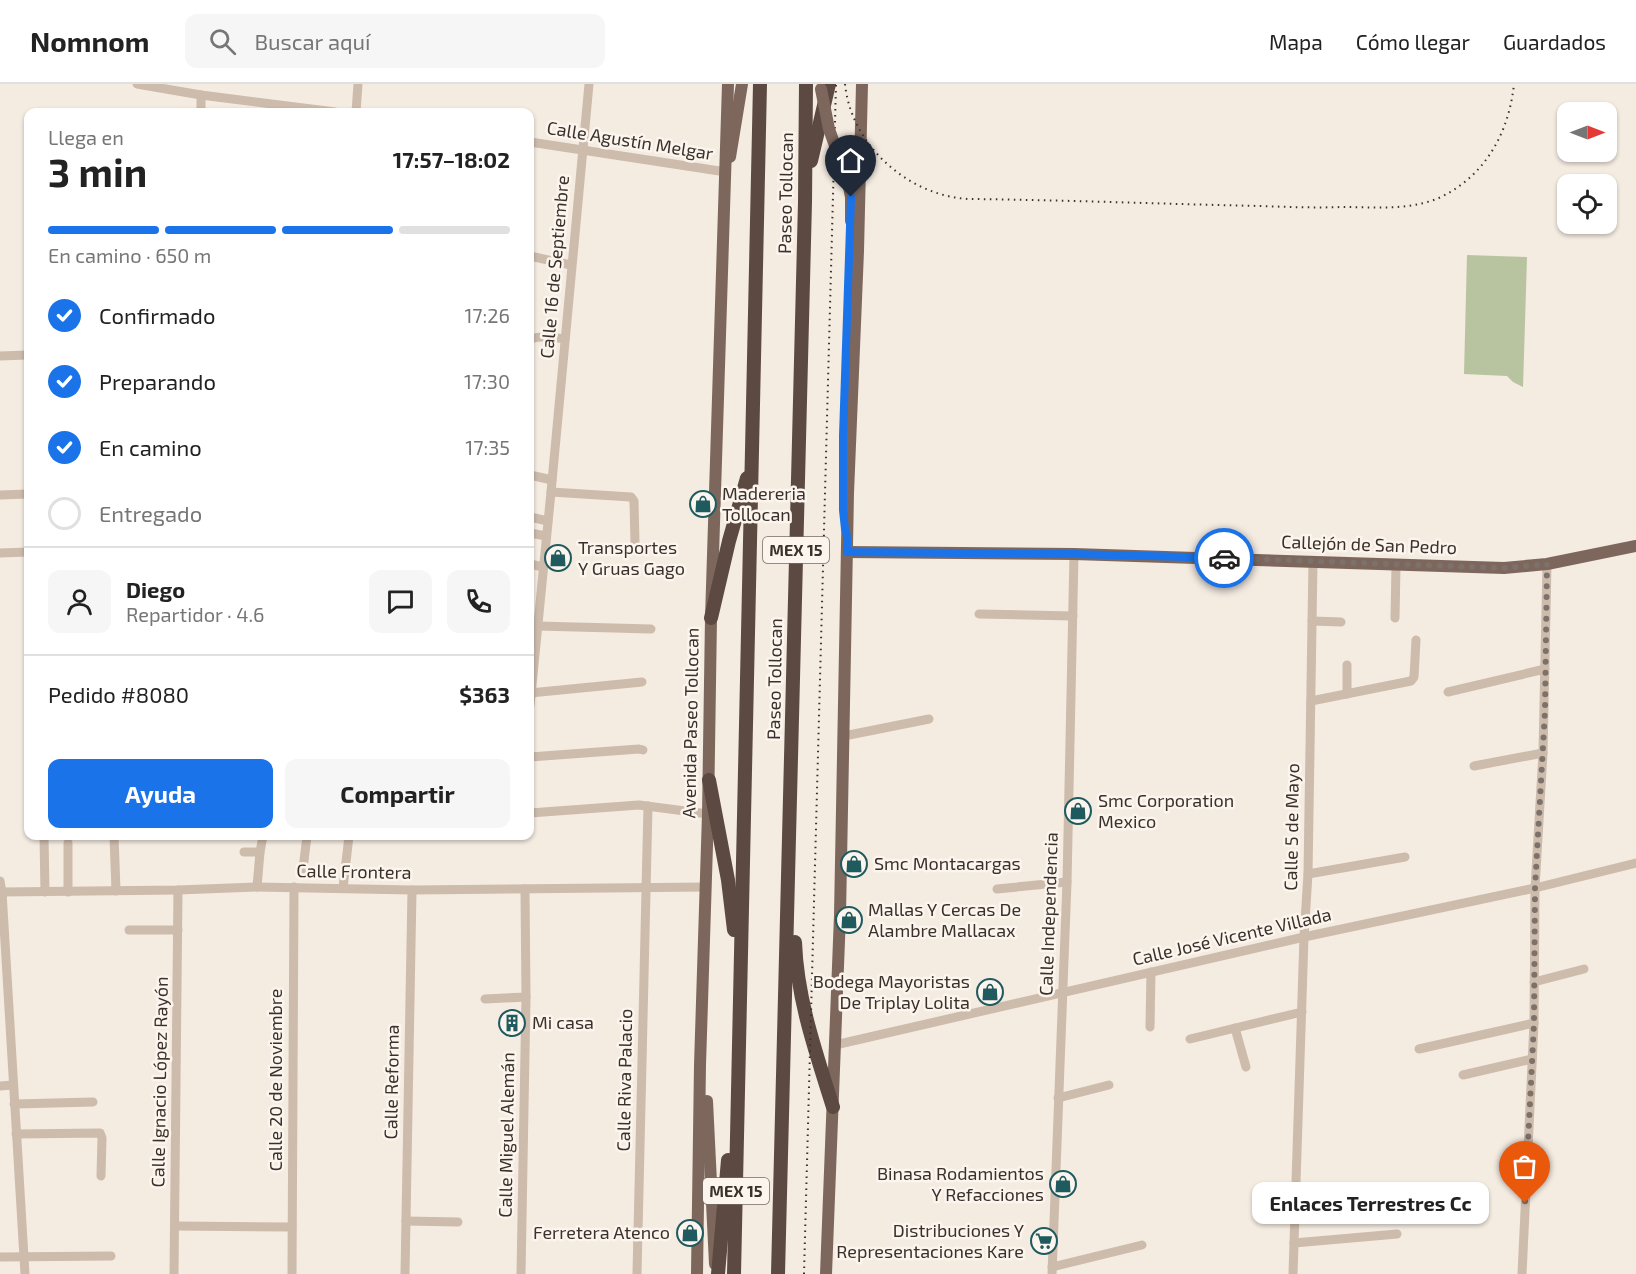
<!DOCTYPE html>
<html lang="es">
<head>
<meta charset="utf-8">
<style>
  body { margin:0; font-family:"Exo 2",sans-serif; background:#f6f6f6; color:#222; height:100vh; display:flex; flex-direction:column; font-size:22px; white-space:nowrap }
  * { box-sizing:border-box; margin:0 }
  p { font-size:20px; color:#767676 }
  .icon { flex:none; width:33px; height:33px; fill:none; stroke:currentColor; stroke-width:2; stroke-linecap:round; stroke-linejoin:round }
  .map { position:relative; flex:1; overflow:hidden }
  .panel { position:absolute; left:24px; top:24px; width:510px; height:732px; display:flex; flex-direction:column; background:#fff; border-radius:12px; box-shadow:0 2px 4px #0004 }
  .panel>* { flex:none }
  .needle { width:39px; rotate:90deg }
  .tools { position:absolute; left:1557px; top:18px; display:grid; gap:12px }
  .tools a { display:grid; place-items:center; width:60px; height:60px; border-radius:12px; background:#fff; box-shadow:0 2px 4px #0004; font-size:30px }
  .pin { position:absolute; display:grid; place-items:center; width:51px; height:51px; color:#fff; margin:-62px -26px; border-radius:50% 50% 50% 0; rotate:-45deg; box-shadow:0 0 6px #0007 }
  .pin .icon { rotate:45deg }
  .courier { position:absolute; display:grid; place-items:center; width:60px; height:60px; margin:-30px; border:4px solid #1a73e8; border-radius:50%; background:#fff; color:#222; box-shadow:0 2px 8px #0007 }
  .bubble { position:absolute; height:42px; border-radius:12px; background:#fff; box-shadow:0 2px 4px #0004; font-size:20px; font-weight:700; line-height:42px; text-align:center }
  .overview em { font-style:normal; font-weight:700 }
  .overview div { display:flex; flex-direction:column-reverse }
  .overview { display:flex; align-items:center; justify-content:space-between; height:102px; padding:0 24px }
  h1 { font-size:39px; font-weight:700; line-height:45px }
  .bar { display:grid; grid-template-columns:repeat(4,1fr); gap:9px 6px; align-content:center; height:72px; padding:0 24px }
  .bar i { height:8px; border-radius:4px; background:#e0e0e0 }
  .bar .selected { background:#1a73e8 }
  .bar p { grid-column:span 4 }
  .line { display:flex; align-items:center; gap:15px; padding:0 24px; border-top:2px solid #e0e0e0 }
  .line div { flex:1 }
  .round { display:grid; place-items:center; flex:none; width:63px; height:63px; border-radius:12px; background:#f6f6f6 }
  ol { padding:0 24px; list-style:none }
  li { display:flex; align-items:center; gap:18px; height:66px }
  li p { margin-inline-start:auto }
  li .icon { padding:6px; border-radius:50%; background:#1a73e8; color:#fff; stroke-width:4 }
  li:last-child { color:#767676 }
  li i { width:33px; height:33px; border:3px solid #e0e0e0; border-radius:50% }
  .cta { display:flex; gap:12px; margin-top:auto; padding:12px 24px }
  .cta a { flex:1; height:69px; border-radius:12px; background:#1a73e8; color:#fff; font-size:24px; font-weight:700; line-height:69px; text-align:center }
  .cta a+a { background:#f6f6f6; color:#222 }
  header { display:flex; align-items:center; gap:36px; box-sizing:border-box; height:84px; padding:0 30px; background:#fff; border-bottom:2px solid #e0e0e0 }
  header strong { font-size:28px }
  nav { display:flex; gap:33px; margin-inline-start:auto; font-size:21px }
  .search { width:420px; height:54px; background:#f6f6f6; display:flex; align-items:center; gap:15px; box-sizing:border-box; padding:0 21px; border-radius:12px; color:#767676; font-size:22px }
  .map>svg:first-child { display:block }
  .green { fill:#b8c4a0 }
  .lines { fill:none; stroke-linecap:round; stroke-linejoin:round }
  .minor { stroke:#cdbbac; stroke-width:9 }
  .major { stroke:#7d675c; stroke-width:12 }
  .highway { stroke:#5c4a42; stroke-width:14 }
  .rail { stroke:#3b302b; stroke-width:2; stroke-dasharray:1.5 4.5; stroke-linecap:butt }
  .major-bridge { stroke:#7d675c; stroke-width:12 }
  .done { stroke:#7c716b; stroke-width:6; stroke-dasharray:0 10.8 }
  .route { stroke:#1a73e8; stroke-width:8 }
  .labels { text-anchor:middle; stroke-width:5; stroke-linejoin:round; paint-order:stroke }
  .shield { fill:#fbf5ee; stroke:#756b66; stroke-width:1.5 }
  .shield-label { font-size:16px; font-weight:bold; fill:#3b302b }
  .street-label { font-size:18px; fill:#3b302b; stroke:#fbf5ee }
  .poi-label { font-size:18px; fill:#3b302b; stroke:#fbf5ee; text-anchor:start }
</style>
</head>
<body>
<header>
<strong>Nomnom</strong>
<div class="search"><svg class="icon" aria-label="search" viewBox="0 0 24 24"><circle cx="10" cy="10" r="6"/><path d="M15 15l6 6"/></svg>Buscar aquí</div>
<nav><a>Mapa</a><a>Cómo llegar</a><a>Guardados</a></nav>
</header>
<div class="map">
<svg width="1636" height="1190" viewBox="0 0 1636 1190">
  <rect width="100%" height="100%" fill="#f4ebe1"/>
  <polygon class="green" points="1467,171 1527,173 1523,303 1513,298 1507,292 1464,290"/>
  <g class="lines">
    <g class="minor">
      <polyline points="137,0 201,11 335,28"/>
      <polyline points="201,28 201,11"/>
      <polyline points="356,28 358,0"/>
      <polyline points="530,58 726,88"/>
      <polyline points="530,172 571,181"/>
      <path d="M530,255c12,-4 22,-2 35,0"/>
      <polyline points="0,272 28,271"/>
      <polyline points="530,391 552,396"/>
      <polyline points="551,408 631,413 634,417 635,459"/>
      <polyline points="0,411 28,410"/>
      <polyline points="530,433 548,437"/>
      <polyline points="530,449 546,452"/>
      <polyline points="0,469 28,468"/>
      <polyline points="530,480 543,483"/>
      <polyline points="979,530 1073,532"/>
      <polyline points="1395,534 1396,481"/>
      <polyline points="1312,537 1341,538"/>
      <polyline points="538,542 651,545"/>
      <polyline points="1448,608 1545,585"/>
      <polyline points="530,609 642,598"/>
      <polyline points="1347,610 1347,581"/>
      <polyline points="1311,617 1411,597 1414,593 1416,556"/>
      <polyline points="530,621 551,408 589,0"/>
      <polyline points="844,652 929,635"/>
      <polyline points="530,673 639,665 643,666"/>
      <polyline points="1474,682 1543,669"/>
      <polyline points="530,729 639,721 708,730"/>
      <polyline points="44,752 45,808"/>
      <polyline points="114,752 116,807"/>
      <polyline points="68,759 68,808"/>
      <polyline points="244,768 260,768"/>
      <polyline points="303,785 307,752"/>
      <polyline points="1308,790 1405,773"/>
      <polyline points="0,797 2,808 25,1190"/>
      <polyline points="257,803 260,768 263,752"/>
      <polyline points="343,804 349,752"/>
      <polyline points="997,805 1067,798"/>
      <polyline points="2,808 178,806 257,803 412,806 705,803"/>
      <polyline points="129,846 178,846"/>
      <polyline points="1534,898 1584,885"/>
      <polyline points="485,915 526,913"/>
      <polyline points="1150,943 1151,888"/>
      <polyline points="1235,944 1246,983"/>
      <polyline points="1190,955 1302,928"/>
      <polyline points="835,961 1304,853 1535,804 1636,779"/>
      <polyline points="1419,965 1534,939"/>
      <polyline points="1463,991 1532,975"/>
      <polyline points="0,1002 13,1001"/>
      <polyline points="1058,1014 1109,1001"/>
      <polyline points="14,1020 93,1018"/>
      <polyline points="16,1050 100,1049 102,1054 101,1092"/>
      <polyline points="406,1137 458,1138"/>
      <polyline points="175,1142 292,1143"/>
      <polyline points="1294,1159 1397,1150"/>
      <polyline points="0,1173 111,1172"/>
      <polyline points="1052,1183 1142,1161"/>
      <polyline points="174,1190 178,806"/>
      <polyline points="292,1190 294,803"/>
      <polyline points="405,1190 412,806"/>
      <polyline points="521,1190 526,913 525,805"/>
      <polyline points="637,1190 648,722"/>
      <polyline points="1052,1190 1067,798 1074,470"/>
      <polyline points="1293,1190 1304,853 1308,790 1313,477"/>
      <polyline points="1522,1190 1534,939 1535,804 1543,669 1547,480"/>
    </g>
    <g class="major">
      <polyline points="730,73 742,0"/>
      <polyline points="848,98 851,113 851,137"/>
      <polyline points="847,468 1074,470 1504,484 1547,480 1636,462"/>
      <polyline points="707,1017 715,1180"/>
      <polyline points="697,1190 700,981 708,730 711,534 728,0"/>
      <polyline points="826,1190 840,831 848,409 858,167 862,0"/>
    </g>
    <g class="highway">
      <polyline points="811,77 829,0"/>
      <polyline points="711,534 729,457 747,394"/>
      <polyline points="709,696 728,796 734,846"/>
      <path d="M795,858c2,57 21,111 38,165"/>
      <polyline points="718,1190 728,1076"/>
      <polyline points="734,1190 760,0"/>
      <polyline points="778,1190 805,118 806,0"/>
    </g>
    <g class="rail">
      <path d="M845,0c6,61 63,112 124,115 97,1 194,5 291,7 28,1 55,2 82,1 33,0 68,4 99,-10 45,-22 68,-65 73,-113"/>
      <polyline points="804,1190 836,0"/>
    </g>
    <polyline class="major-bridge" points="821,5 829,45 848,98"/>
  </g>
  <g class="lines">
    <polyline class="done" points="1224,474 1504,484 1547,480 1545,627 1535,804 1534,939 1525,1119"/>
    <polyline class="route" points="851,113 843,352 843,426 845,445 847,452 847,468 1074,470 1224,474"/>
  </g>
  <defs>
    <symbol id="shop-ring" viewBox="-11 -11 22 22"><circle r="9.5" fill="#fbf5ee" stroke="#1f5a5e" stroke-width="1.5"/><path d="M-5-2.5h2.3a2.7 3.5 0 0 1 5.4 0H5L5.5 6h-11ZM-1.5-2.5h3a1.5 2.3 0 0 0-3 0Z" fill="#1f5a5e"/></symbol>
    <symbol id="building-ring" viewBox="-11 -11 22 22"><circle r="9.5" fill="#fbf5ee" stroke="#1f5a5e" stroke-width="1.5"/><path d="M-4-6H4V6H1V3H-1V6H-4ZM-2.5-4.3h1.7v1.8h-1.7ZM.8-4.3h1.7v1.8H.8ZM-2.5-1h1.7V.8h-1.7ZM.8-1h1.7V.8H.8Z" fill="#1f5a5e"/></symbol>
    <symbol id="supermarket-ring" viewBox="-11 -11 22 22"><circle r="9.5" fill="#fbf5ee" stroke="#1f5a5e" stroke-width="1.5"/><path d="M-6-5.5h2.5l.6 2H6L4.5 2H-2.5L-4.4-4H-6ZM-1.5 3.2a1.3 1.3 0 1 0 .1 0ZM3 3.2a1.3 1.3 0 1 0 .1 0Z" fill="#1f5a5e"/></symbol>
  </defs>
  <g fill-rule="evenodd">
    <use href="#shop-ring" x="688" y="405" width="30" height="30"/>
    <use href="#shop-ring" x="543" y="459" width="30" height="30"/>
    <use href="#shop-ring" x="1063" y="712" width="30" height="30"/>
    <use href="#shop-ring" x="839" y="765" width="30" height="30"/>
    <use href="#shop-ring" x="834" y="821" width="30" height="30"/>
    <use href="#shop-ring" x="975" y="893" width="30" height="30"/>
    <use href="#building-ring" x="497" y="924" width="30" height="30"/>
    <use href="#shop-ring" x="1048" y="1085" width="30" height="30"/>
    <use href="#shop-ring" x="675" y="1134" width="30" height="30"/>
    <use href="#supermarket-ring" x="1029" y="1142" width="30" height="30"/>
  </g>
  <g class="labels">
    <g class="shield">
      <rect x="763" y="453" width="66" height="26" rx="4.5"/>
      <rect x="703" y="1094" width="66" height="26" rx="4.5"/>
    </g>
    <g class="shield-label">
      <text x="796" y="472">MEX 15</text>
      <text x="736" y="1113">MEX 15</text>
    </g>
    <g class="street-label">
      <text transform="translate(630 57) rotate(9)" y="6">Calle Agustín Melgar</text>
      <text transform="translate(786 109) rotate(-89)" y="6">Paseo Tollocan</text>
      <text transform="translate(555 183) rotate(-85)" y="6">Calle 16 de Septiembre</text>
      <text transform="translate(1369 461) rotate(2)" y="6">Callejón de San Pedro</text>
      <text transform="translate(775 595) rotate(-89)" y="6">Paseo Tollocan</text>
      <text transform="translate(691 639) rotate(-89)" y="6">Avenida Paseo Tollocan</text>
      <text transform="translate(1292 743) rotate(-89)" y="6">Calle 5 de Mayo</text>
      <text transform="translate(354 788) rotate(1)" y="6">Calle Frontera</text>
      <text transform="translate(1049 830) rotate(-88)" y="6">Calle Independencia</text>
      <text transform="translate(1232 853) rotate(-13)" y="6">Calle José Vicente Villada</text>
      <text transform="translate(276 996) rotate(-90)" y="6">Calle 20 de Noviembre</text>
      <text transform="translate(625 996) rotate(-89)" y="6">Calle Riva Palacio</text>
      <text transform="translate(160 998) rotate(-89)" y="6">Calle Ignacio López Rayón</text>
      <text transform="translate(392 998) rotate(-89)" y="6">Calle Reforma</text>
      <text transform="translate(507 1051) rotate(-89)" y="6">Calle Miguel Alemán</text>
    </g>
    <g class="poi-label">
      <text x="722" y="416">Madereria<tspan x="722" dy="21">Tollocan</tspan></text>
      <text x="578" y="470">Transportes<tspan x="578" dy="21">Y Gruas Gago</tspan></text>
      <text x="1098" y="723">Smc Corporation<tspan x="1098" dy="21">Mexico</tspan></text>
      <text x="874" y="786">Smc Montacargas</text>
      <text x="868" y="832">Mallas Y Cercas De<tspan x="868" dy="21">Alambre Mallacax</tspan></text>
      <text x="970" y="904" text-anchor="end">Bodega Mayoristas<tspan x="970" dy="21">De Triplay Lolita</tspan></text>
      <text x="532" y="945">Mi casa</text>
      <text x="1044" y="1096" text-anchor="end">Binasa Rodamientos<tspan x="1044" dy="21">Y Refacciones</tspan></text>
      <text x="1024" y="1153" text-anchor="end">Distribuciones Y<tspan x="1024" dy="21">Representaciones Kare</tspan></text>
      <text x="670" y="1155" text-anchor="end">Ferretera Atenco</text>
    </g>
  </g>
</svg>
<div class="tools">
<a><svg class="needle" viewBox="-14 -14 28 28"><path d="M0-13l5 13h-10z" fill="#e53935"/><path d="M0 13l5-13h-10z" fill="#767676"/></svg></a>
<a><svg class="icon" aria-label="locate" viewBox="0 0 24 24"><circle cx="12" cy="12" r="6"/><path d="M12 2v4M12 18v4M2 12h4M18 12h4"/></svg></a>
</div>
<div class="pin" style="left:1525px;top:1119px;background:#ea580c"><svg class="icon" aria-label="bag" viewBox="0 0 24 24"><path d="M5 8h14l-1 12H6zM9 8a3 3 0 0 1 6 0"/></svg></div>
<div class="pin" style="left:851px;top:113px;background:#1f2937"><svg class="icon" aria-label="home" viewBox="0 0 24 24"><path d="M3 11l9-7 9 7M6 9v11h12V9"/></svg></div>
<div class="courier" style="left:1224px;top:474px"><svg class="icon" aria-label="car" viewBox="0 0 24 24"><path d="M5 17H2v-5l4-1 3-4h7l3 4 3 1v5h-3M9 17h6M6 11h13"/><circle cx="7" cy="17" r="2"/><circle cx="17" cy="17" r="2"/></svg></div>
<div class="bubble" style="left:1252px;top:1098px;width:237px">Enlaces Terrestres Cc</div>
<section class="panel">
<div class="overview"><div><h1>3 min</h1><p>Llega en</p></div><em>17:57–18:02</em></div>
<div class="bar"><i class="selected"></i><i class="selected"></i><i class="selected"></i><i></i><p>En camino · 650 m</p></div>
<ol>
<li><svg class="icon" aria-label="check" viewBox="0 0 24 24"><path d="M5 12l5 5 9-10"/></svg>Confirmado<p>17:26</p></li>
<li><svg class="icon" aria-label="check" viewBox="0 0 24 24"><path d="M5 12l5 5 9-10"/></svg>Preparando<p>17:30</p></li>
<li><svg class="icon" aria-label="check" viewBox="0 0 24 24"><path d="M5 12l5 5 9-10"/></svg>En camino<p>17:35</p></li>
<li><i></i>Entregado</li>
</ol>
<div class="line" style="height:108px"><a class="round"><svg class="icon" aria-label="person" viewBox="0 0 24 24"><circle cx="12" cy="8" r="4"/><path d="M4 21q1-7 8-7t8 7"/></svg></a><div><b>Diego</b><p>Repartidor · 4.6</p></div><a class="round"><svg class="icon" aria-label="chat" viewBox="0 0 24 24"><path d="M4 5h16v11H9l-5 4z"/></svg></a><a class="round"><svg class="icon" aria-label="phone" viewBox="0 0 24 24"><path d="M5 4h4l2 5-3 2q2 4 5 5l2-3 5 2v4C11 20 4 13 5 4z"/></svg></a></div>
<div class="line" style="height:78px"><div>Pedido #8080</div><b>$363</b></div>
<div class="cta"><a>Ayuda</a><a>Compartir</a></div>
</section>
</div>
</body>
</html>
